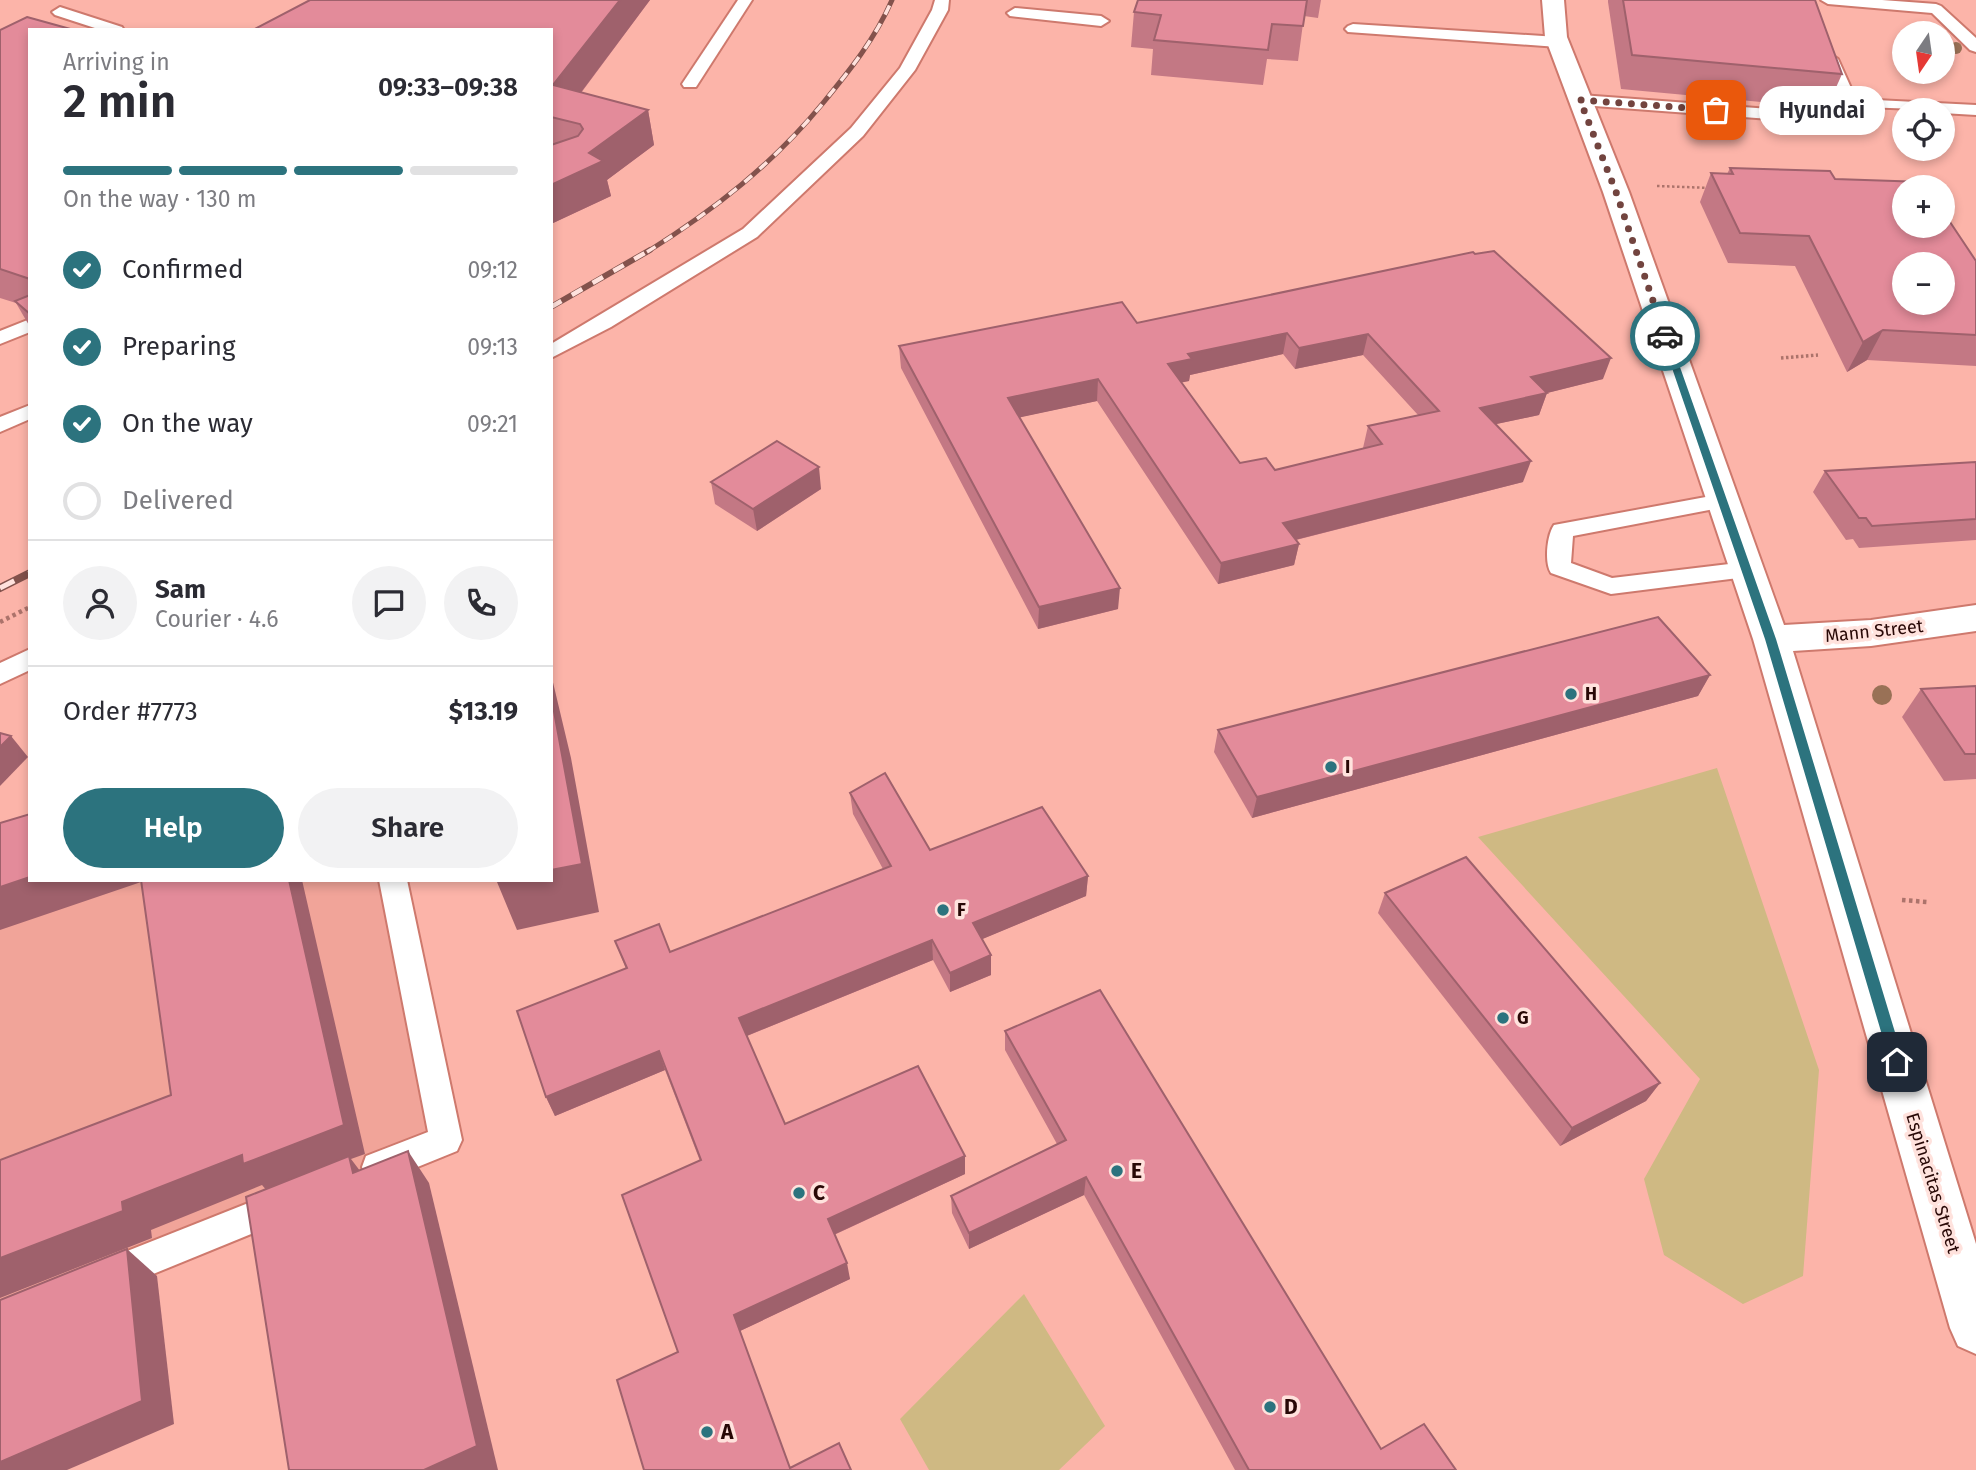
<!DOCTYPE html>
<html lang="en">
<head>
<meta charset="utf-8">
<style>
  body { margin:0; font-family:"Fira Sans",sans-serif; background:#f2f2f3; color:#2b2b33; height:100vh; display:flex; flex-direction:column; font-size:26px; white-space:nowrap }
  * { box-sizing:border-box; margin:0 }
  p { font-size:23px; color:#7c7c81 }
  .icon { flex:none; width:38px; height:38px; fill:none; stroke:currentColor; stroke-width:2; stroke-linecap:round; stroke-linejoin:round }
  .map { position:relative; flex:1; overflow:hidden }
  .drawer { position:absolute; left:28px; top:28px; width:525px; height:854px; display:flex; flex-direction:column; background:#fff; border-radius:0px; box-shadow:0 4px 10px #0003 }
  .drawer>* { flex:none }
  .needle { width:46px; rotate:193deg }
  .tools { position:absolute; left:1892px; top:21px; display:grid; gap:14px }
  .tools a { display:grid; place-items:center; width:63px; height:63px; border-radius:50%; background:#fff; box-shadow:0 4px 10px #0003; font-size:35px }
  .pin { position:absolute; display:grid; place-items:center; width:60px; height:60px; color:#fff; margin:-30px; border-radius:14px; box-shadow:0 4px 10px #0006 }
  .courier { position:absolute; display:grid; place-items:center; width:70px; height:70px; margin:-35px; border:5px solid #2c737e; border-radius:50%; background:#fff; color:#222; box-shadow:0 2px 9px #0007 }
  .bubble { position:absolute; height:49px; border-radius:24px; background:#fff; box-shadow:0 4px 10px #0003; font-size:23px; font-weight:600; line-height:49px; text-align:center }
  .headline em { font-style:normal; font-weight:600 }
  .headline div { display:flex; flex-direction:column-reverse }
  .headline { display:flex; align-items:center; justify-content:space-between; height:119px; padding:0 35px }
  h1 { font-size:46px; font-weight:600; line-height:52px }
  .bar { display:grid; grid-template-columns:repeat(4,1fr); gap:10px 7px; align-content:center; height:84px; padding:0 35px }
  .bar i { height:9px; border-radius:5px; background:#e1e1e2 }
  .bar .current { background:#2c737e }
  .bar p { grid-column:span 4 }
  .line { display:flex; align-items:center; gap:18px; padding:0 35px; border-top:2px solid #e1e1e2 }
  .line div { flex:1 }
  .round { display:grid; place-items:center; flex:none; width:74px; height:74px; border-radius:37px; background:#f2f2f3 }
  ol { padding:0 35px; list-style:none }
  li { display:flex; align-items:center; gap:21px; height:77px }
  li p { margin-inline-start:auto }
  li .icon { padding:7px; border-radius:50%; background:#2c737e; color:#fff; stroke-width:4 }
  li:last-child { color:#7c7c81 }
  li i { width:38px; height:38px; border:4px solid #e1e1e2; border-radius:50% }
  .cta { display:flex; gap:14px; margin-top:auto; padding:14px 35px }
  .cta a { flex:1; height:80px; border-radius:42px; background:#2c737e; color:#fff; font-size:28px; font-weight:600; line-height:80px; text-align:center }
  .cta a+a { background:#f2f2f3; color:#2b2b33 }
  .map>svg:first-child { display:block }
  .built { fill:#f1a499 }
  .green { fill:#cfb983 }
  .lines { fill:none; stroke-linecap:round; stroke-linejoin:round }
  .lane-casing { stroke:#ce796d; stroke-width:4 }
  .street-casing { stroke:#ce796d; stroke-width:4 }
  .path-far2 { stroke:#ac736b; stroke-width:2.5; stroke-dasharray:2.5 2.5; stroke-linecap:butt }
  .path-far1 { stroke:#ac736b; stroke-width:3.5; stroke-dasharray:2.5 2.5; stroke-linecap:butt }
  .path { stroke:#ac736b; stroke-width:4.5; stroke-dasharray:3.5 3.5; stroke-linecap:butt }
  .lane { fill:#fff; fill-rule:evenodd }
  .street { fill:#fff; fill-rule:evenodd }
  .rail-far2-casing { stroke:#83524c; stroke-width:5 }
  .rail-far1-casing { stroke:#83524c; stroke-width:6 }
  .rail-casing { stroke:#83524c; stroke-width:8 }
  .rail-far2 { stroke:#ffe2dd; stroke-width:3.5; stroke-dasharray:10; stroke-linecap:butt }
  .rail-far1 { stroke:#ffe2dd; stroke-width:4.5; stroke-dasharray:12; stroke-linecap:butt }
  .rail { stroke:#ffe2dd; stroke-width:5; stroke-dasharray:16; stroke-linecap:butt }
  .tree { fill:#997156 }
  .wall { fill:#c37884; fill-rule:evenodd }
  .shaded-wall { fill:#9f616c }
  .building { fill:#e38b9a; stroke:#9f616c; stroke-width:2; fill-rule:evenodd }
  .route { fill:#2c737e }
  .done { stroke:#72443f; stroke-width:7; stroke-dasharray:0 12.6 }
  .poi-dot { fill:#2c737e; stroke:#ffe2dd; stroke-width:2.5 }
  .labels { text-anchor:middle; stroke-width:7; stroke-linejoin:round; paint-order:stroke }
  .street-label { font-size:18px; fill:#280806; stroke:#ffe2dd }
  .poi-label { font-size:18px; font-weight:bold; fill:#280806; stroke:#ffe2dd; text-anchor:start }
  .near-poi-label { font-size:21px; font-weight:bold; fill:#280806; stroke:#ffe2dd; text-anchor:start }
</style>
</head>
<body>
<div class="map">
<svg width="1976" height="1470" viewBox="0 0 1976 1470">
  <rect width="100%" height="100%" fill="#fcb4a9"/>
  <polygon class="built" points="0,861 30,880 385,880 445,1158 0,1337"/>
  <g class="green">
    <polygon points="1717,768 1819,1070 1803,1276 1743,1304 1664,1255 1644,1179 1700,1079 1478,837"/>
    <polygon points="1024,1294 1105,1426 1059,1470 929,1470 900,1419"/>
  </g>
  <g class="lines">
    <defs>
      <g id="lane">
        <polygon points="738,0 752,0 696,87 684,87 682,84"/>
        <polygon points="935,0 949,0 948,10 915,70 863,136 757,237 611,327 551,358 551,344 743,229 851,128 900,68 932,10"/>
        <polygon points="1821,0 1882,0 1936,4 1941,6 1976,38 1976,52 1970,50 1932,13 1828,4"/>
        <polygon points="60,7 122,27 124,30 101,30 55,15 52,12"/>
        <polygon points="1015,8 1101,16 1109,21 1101,26 1010,16 1007,13"/>
        <polygon points="1353,24 1558,37 1566,42 1558,47 1348,32 1345,29 1348,26"/>
        <polygon points="1830,54 1838,59 1856,99 1976,105 1976,115 1942,113 1942,110 1864,107 1825,123 1581,105 1573,100 1581,95 1823,113 1842,105 1822,59"/>
        <polygon points="30,319 30,332 0,344 0,331"/>
        <polygon points="30,405 30,419 0,432 0,417"/>
        <path d="M1722,494l8,2 3,5 -3,5 -157,30 -2,27 41,15 134,-16 8,2 4,6 -4,6 -143,18 -60,-21c-7,-11 -4,-38 3,-48z"/>
        <polygon points="30,649 30,670 0,684 0,663"/>
        <polygon points="379,880 407,880 462,1140 457,1151 378,1183 366,1178 362,1167 366,1156 428,1132"/>
        <polygon points="281,1190 293,1195 298,1206 293,1217 109,1292 97,1287 92,1275 97,1263"/>
      </g>
      <polygon id="street" points="1542,0 1564,0 1567,37 1629,192 1784,625 1871,620 1976,605 1976,631 1871,646 1793,651 1976,1244 1976,1354 1958,1346 1950,1328 1753,639 1603,192 1545,37"/>
    </defs>
    <use href="#lane" class="lane-casing"/>
    <use href="#street" class="street-casing"/>
    <polyline class="path-far2" points="1657,186 1711,188"/>
    <polyline class="path-far1" points="1781,358 1818,355"/>
    <g class="path">
      <polyline points="0,622 30,607"/>
      <polyline points="1902,900 1927,902"/>
    </g>
    <use href="#lane" class="lane"/>
    <use href="#street" class="street"/>
    <defs>
      <path id="rail-far2" d="M647,252c67,-42 126,-88 176,-149 27,-33 52,-64 69,-103"/>
      <polyline id="rail-far1" points="551,307 650,250"/>
      <polyline id="rail" points="0,588 30,573"/>
    </defs>
    <use href="#rail-far2" class="rail-far2-casing"/>
    <use href="#rail-far1" class="rail-far1-casing"/>
    <use href="#rail" class="rail-casing"/>
    <use href="#rail-far2" class="rail-far2"/>
    <use href="#rail-far1" class="rail-far1"/>
    <use href="#rail" class="rail"/>
  </g>
  <g class="tree">
    <circle cx="1956" cy="48" r="6"/>
    <circle cx="1882" cy="695" r="10"/>
  </g>
  <g class="wall">
    <polygon points="310,0 650,0 581,93 648,110 654,145 607,180 611,196 551,224 551,30"/>
    <polygon points="1138,0 1321,0 1318,18 1304,16 1298,61 1267,59 1263,85 1151,75 1153,49 1131,47 1134,12"/>
    <polygon points="1608,0 1815,0 1842,74 1827,108 1621,89 1608,2"/>
    <polygon points="0,30 30,30 30,327 16,303 0,298"/>
    <polygon points="1730,168 1835,179 1976,261 1976,366 1867,360 1847,372 1795,266 1728,263 1700,202 1711,173 1727,174"/>
    <path d="M1473,252l130,127 -56,14 -8,22 -43,9 27,58 -227,58 3,4 -5,21 -76,19 -121,-183 -77,16 98,192 -80,20 -137,-261 -2,-22 238,-23zM1283,354l12,15 68,-14 55,60 -50,11 -5,22 1,1 -89,21 -35,-7 -59,-81 8,-1 1,-6z"/>
    <polygon points="1976,462 1976,540 1859,548 1853,539 1846,540 1813,492 1825,471"/>
    <polygon points="711,482 821,489 757,531 715,504"/>
    <polygon points="1710,675 1698,696 1252,818 1214,752 1218,730"/>
    <polygon points="1976,686 1976,779 1944,781 1902,717 1921,689"/>
    <polygon points="850,793 930,850 1088,876 1086,896 982,939 991,975 950,992 933,960 747,1036 785,1124 965,1174 834,1235 850,1279 740,1331 790,1468 851,1470 644,1470 678,1352 700,1161 665,1070 555,1116 546,1097 626,969 615,941 670,952 883,869 853,814"/>
    <polygon points="1385,893 1660,1083 1646,1101 1560,1146 1378,913"/>
    <polygon points="1005,1031 1381,1449 1456,1470 1235,1470 1084,1195 969,1249 952,1213 951,1196 1057,1144 1005,1050"/>
  </g>
  <g class="shaded-wall">
    <polygon points="620,0 650,0 561,119 553,85"/>
    <polygon points="648,110 654,145 607,180 611,196 551,224 551,185 589,153"/>
    <polygon points="1883,330 1867,360 1847,372 1863,342"/>
    <polygon points="1287,333 1283,354 1190,375 1189,381 1165,386 1168,364 1188,354"/>
    <polygon points="1368,334 1363,355 1295,369 1299,348"/>
    <polygon points="1611,358 1603,379 1543,394 1547,393 1539,415 1473,429 1480,408 1531,377"/>
    <polygon points="1098,379 1097,401 1008,420 1008,398"/>
    <polygon points="1531,461 1523,482 1279,544 1283,523"/>
    <polygon points="819,467 821,489 757,531 753,509"/>
    <polygon points="1299,544 1294,565 1218,584 1221,563"/>
    <polygon points="1120,588 1118,609 1038,629 1039,607"/>
    <polygon points="551,674 571,758 599,912 517,930 497,882 505,880 551,880"/>
    <polygon points="1710,675 1698,696 1252,818 1257,797"/>
    <polygon points="11,736 28,757 0,786 0,747"/>
    <polygon points="1088,876 1086,896 973,943 973,923"/>
    <polygon points="30,877 30,880 147,880 0,930 0,887"/>
    <polygon points="289,880 302,880 365,1154 351,1159 373,1188 268,1192 262,1185 151,1230 152,1238 0,1298 0,1258 122,1202"/>
    <polygon points="932,940 933,960 744,1037 739,1018"/>
    <polygon points="991,955 991,975 950,992 950,973"/>
    <polygon points="659,1051 665,1070 555,1116 546,1097"/>
    <polygon points="1660,1083 1646,1101 1560,1146 1572,1128"/>
    <polygon points="408,1151 429,1183 498,1470 424,1470"/>
    <polygon points="965,1156 965,1174 831,1236 828,1219"/>
    <polygon points="1086,1177 1084,1195 969,1249 969,1233"/>
    <polygon points="127,1249 157,1276 174,1424 67,1470 0,1470 0,1462"/>
    <polygon points="847,1263 850,1279 740,1331 734,1315"/>
  </g>
  <g class="building">
    <polygon points="310,0 620,0 553,85 648,110 589,153 603,161 551,185 551,145 578,136 583,129 580,124 551,117 551,30 253,30"/>
    <polygon points="1138,0 1307,0 1303,26 1272,24 1268,50 1154,40 1161,15 1134,12"/>
    <polygon points="1623,0 1815,0 1842,74 1632,55"/>
    <polygon points="27,17 74,30 30,30 30,279 0,269 0,30"/>
    <path d="M1730,168l100,3 5,8 89,3 4,5h-24v39h38v-16l34,51v74l-93,-5 -20,12 -54,-106 -69,-3 -29,-60 22,1zM1904,264h38v39h-38z"/>
    <path d="M1494,251l117,107 -80,19 16,16 -67,15 51,53 -248,62 16,21 -78,19 -123,-184 -90,19 112,190 -81,19 -140,-261 223,-44 15,21 336,-71 2,2zM1287,333l12,15 69,-14 71,77 -71,15 14,18 -107,26 -9,-12 -26,5 -72,-99 24,-5 -4,-5z"/>
    <polygon points="30,295 30,314 15,301"/>
    <polygon points="777,441 819,467 753,509 711,482"/>
    <polygon points="1976,462 1976,519 1872,526 1866,518 1859,518 1825,471"/>
    <polygon points="1658,617 1710,675 1257,797 1218,730"/>
    <polygon points="1976,686 1976,754 1965,754 1921,689"/>
    <polygon points="551,695 582,864 551,870"/>
    <polygon points="0,733 11,736 0,747"/>
    <polygon points="885,773 930,850 1042,807 1088,876 973,923 991,955 950,973 932,940 739,1018 785,1124 918,1066 965,1156 828,1219 847,1263 734,1315 790,1468 839,1443 851,1470 644,1470 617,1380 678,1352 622,1195 701,1160 659,1051 546,1097 517,1011 627,968 615,941 659,924 670,952 891,866 850,793"/>
    <polygon points="30,814 30,877 0,887 0,823"/>
    <polygon points="1466,857 1660,1083 1572,1128 1385,893"/>
    <polygon points="141,880 289,880 344,1125 243,1164 242,1155 122,1202 123,1211 0,1258 0,1160 171,1095"/>
    <polygon points="1100,990 1381,1449 1424,1424 1456,1470 1249,1470 1086,1177 969,1233 951,1196 1066,1140 1005,1031"/>
    <polygon points="408,1151 477,1446 424,1470 289,1470 246,1197 349,1156 353,1173"/>
    <polygon points="127,1249 142,1401 0,1462 0,1300"/>
  </g>
  <polygon class="route" points="1665,334 1669,336 1776,639 1904,1062 1897,1069 1890,1062 1765,639 1661,336"/>
  <g class="lines">
    <polyline class="done" points="1665,336 1616,192 1580,100 1716,110"/>
  </g>
  <g class="poi-dot">
    <circle cx="1571" cy="694" r="7"/>
    <circle cx="1331" cy="767" r="7"/>
    <circle cx="943" cy="910" r="7"/>
    <circle cx="1503" cy="1018" r="7"/>
    <circle cx="1117" cy="1171" r="7"/>
    <circle cx="799" cy="1193" r="7"/>
    <circle cx="1270" cy="1407" r="7"/>
    <circle cx="707" cy="1432" r="7"/>
  </g>
  <g class="labels">
    <g class="street-label">
      <text transform="translate(1874 631) rotate(-6)" y="6">Mann Street</text>
      <text transform="translate(1933 1183) rotate(73)" y="6">Espinacitas Street</text>
    </g>
    <g class="poi-label">
      <text x="1585" y="700">H</text>
      <text x="1345" y="773">I</text>
      <text x="957" y="916">F</text>
      <text x="1517" y="1024">G</text>
    </g>
    <g class="near-poi-label">
      <text x="1131" y="1178">E</text>
      <text x="813" y="1200">C</text>
      <text x="1284" y="1414">D</text>
      <text x="721" y="1439">A</text>
    </g>
  </g>
</svg>
<div class="tools">
<a><svg class="needle" viewBox="-14 -14 28 28"><path d="M0-13l5 13h-10z" fill="#e53935"/><path d="M0 13l5-13h-10z" fill="#7c7c81"/></svg></a>
<a><svg class="icon" aria-label="locate" viewBox="0 0 24 24"><circle cx="12" cy="12" r="6"/><path d="M12 2v4M12 18v4M2 12h4M18 12h4"/></svg></a>
<a>+</a>
<a>−</a>
</div>
<div class="pin" style="left:1716px;top:110px;background:#ea580c"><svg class="icon" aria-label="bag" viewBox="0 0 24 24"><path d="M5 8h14l-1 12H6zM9 8a3 3 0 0 1 6 0"/></svg></div>
<div class="pin" style="left:1897px;top:1062px;background:#1f2937"><svg class="icon" aria-label="home" viewBox="0 0 24 24"><path d="M3 11l9-7 9 7M6 9v11h12V9"/></svg></div>
<div class="courier" style="left:1665px;top:336px"><svg class="icon" aria-label="car" viewBox="0 0 24 24"><path d="M5 17H2v-5l4-1 3-4h7l3 4 3 1v5h-3M9 17h6M6 11h13"/><circle cx="7" cy="17" r="2"/><circle cx="17" cy="17" r="2"/></svg></div>
<div class="bubble" style="left:1759px;top:86px;width:126px">Hyundai</div>
<section class="drawer">
<div class="headline"><div><h1>2 min</h1><p>Arriving in</p></div><em>09:33–09:38</em></div>
<div class="bar"><i class="current"></i><i class="current"></i><i class="current"></i><i></i><p>On the way · 130 m</p></div>
<ol>
<li><svg class="icon" aria-label="check" viewBox="0 0 24 24"><path d="M5 12l5 5 9-10"/></svg>Confirmed<p>09:12</p></li>
<li><svg class="icon" aria-label="check" viewBox="0 0 24 24"><path d="M5 12l5 5 9-10"/></svg>Preparing<p>09:13</p></li>
<li><svg class="icon" aria-label="check" viewBox="0 0 24 24"><path d="M5 12l5 5 9-10"/></svg>On the way<p>09:21</p></li>
<li><i></i>Delivered</li>
</ol>
<div class="line" style="height:126px"><a class="round"><svg class="icon" aria-label="person" viewBox="0 0 24 24"><circle cx="12" cy="8" r="4"/><path d="M4 21q1-7 8-7t8 7"/></svg></a><div><b>Sam</b><p>Courier · 4.6</p></div><a class="round"><svg class="icon" aria-label="chat" viewBox="0 0 24 24"><path d="M4 5h16v11H9l-5 4z"/></svg></a><a class="round"><svg class="icon" aria-label="phone" viewBox="0 0 24 24"><path d="M5 4h4l2 5-3 2q2 4 5 5l2-3 5 2v4C11 20 4 13 5 4z"/></svg></a></div>
<div class="line" style="height:91px"><div>Order #7773</div><b>$13.19</b></div>
<div class="cta"><a>Help</a><a>Share</a></div>
</section>
</div>
</body>
</html>
